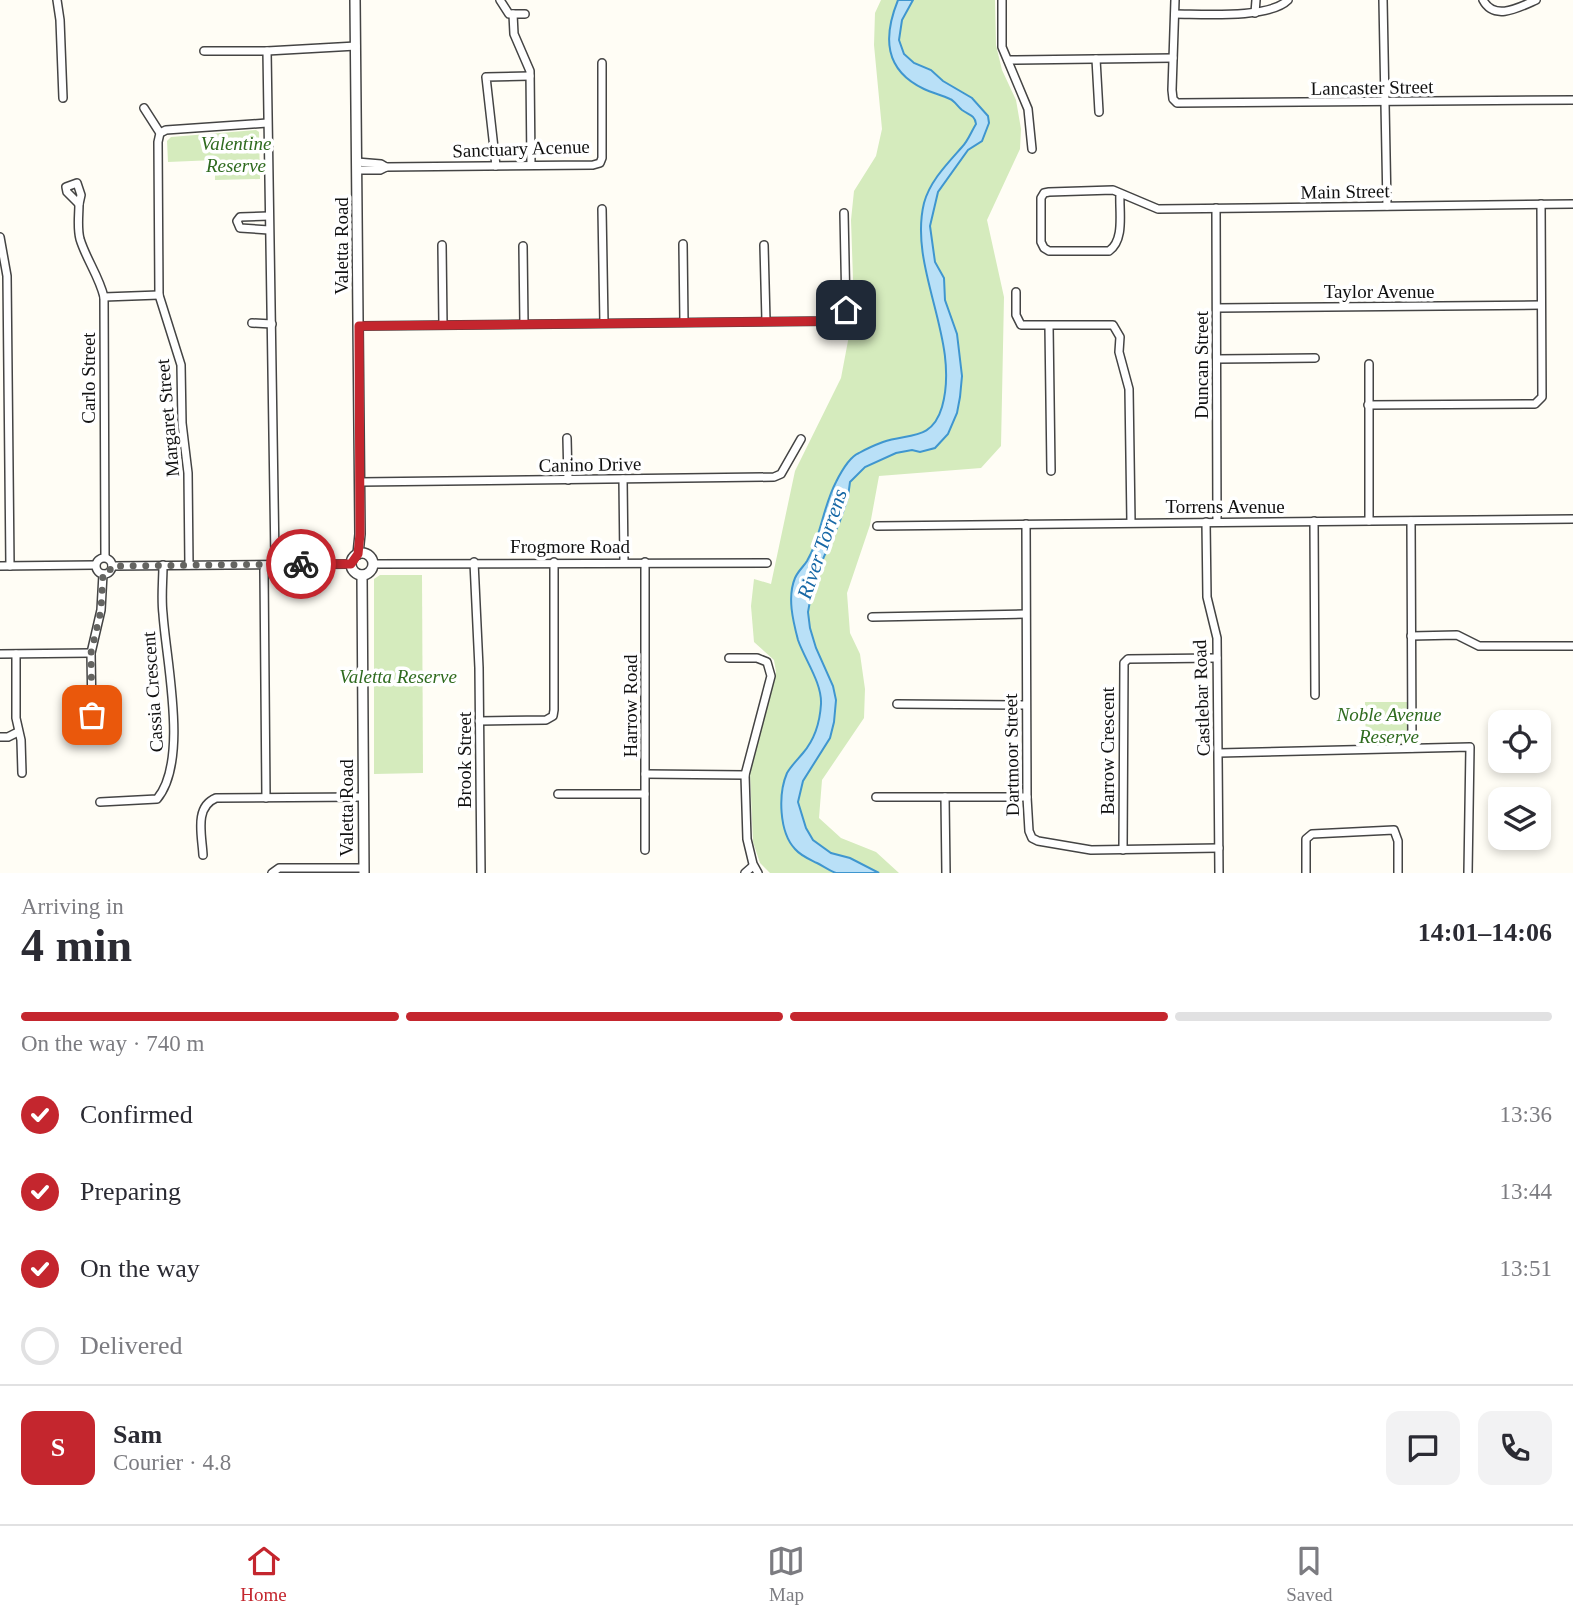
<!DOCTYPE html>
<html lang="en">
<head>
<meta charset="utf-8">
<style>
  body { margin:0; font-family:Georgia,serif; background:#f2f2f3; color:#2b2b33; height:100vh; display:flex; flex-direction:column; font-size:26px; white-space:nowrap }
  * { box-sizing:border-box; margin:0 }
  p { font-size:23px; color:#7c7c81 }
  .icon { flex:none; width:38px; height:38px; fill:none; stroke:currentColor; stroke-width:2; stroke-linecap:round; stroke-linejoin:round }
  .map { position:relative; height:873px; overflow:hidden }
  .side { display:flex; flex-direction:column; background:#fff; flex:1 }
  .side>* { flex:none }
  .tools { position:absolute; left:1488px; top:710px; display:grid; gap:14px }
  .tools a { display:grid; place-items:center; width:63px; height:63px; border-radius:14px; background:#fff; box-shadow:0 4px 10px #0003; font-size:35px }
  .pin { position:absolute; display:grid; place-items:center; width:60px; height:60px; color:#fff; margin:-30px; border-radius:14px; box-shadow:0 4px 10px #0006 }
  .courier { position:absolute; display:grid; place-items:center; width:70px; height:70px; margin:-35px; border:5px solid #c4262e; border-radius:50%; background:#fff; color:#222; box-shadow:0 2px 9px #0007 }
  .summary em { font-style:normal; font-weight:700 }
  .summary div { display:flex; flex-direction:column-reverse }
  .summary { display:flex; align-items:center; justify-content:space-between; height:119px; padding:0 21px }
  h1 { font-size:46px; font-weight:700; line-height:52px }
  .bar { display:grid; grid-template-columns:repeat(4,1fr); gap:10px 7px; align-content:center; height:84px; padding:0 21px }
  .bar i { height:9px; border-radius:5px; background:#e1e1e2 }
  .bar .active { background:#c4262e }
  .bar p { grid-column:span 4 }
  .line { display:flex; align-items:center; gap:18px; padding:0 21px; border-top:2px solid #e1e1e2 }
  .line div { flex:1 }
  .round { display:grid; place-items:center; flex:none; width:74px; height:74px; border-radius:14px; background:#f2f2f3 }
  ol { padding:0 21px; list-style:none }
  li { display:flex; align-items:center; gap:21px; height:77px }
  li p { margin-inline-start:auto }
  li .icon { padding:7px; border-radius:50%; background:#c4262e; color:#fff; stroke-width:4 }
  li:last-child { color:#7c7c81 }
  li i { width:38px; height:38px; border:4px solid #e1e1e2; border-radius:50% }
  .tab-bar { display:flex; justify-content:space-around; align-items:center; height:98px; border-top:2px solid #e1e1e2; background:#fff; font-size:19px; color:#7c7c81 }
  .tab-bar a { display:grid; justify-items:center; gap:4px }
  .tab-bar .active { color:#c4262e }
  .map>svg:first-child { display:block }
  .green { fill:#d5ebbd }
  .water { fill:#b9e0f7; stroke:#3f96cf; stroke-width:2 }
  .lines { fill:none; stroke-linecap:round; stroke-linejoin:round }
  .minor-casing { stroke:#444; stroke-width:10 }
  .tertiary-casing { stroke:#444; stroke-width:12 }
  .minor { stroke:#fff; stroke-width:7 }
  .tertiary { stroke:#fff; stroke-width:9 }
  .done { stroke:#646461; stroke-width:7; stroke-dasharray:0 12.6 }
  .route { stroke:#c4262e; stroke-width:9 }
  .labels { text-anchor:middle; stroke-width:7; stroke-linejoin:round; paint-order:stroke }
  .street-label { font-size:19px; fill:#111; stroke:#fff }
  .park-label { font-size:19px; font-style:italic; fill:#2f6b1f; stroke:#fff }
  .water-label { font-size:21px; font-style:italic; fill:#1768a6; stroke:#fff }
</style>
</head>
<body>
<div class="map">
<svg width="1573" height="873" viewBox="0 0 1573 873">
  <rect width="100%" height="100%" fill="#fffdf5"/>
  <g class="green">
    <polygon points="881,0 995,0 996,45 1002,70 1016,100 1021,129 1020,149 987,220 1004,297 1001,446 981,468 879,476 870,525 847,593 850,633 860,654 865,689 864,718 822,780 819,818 841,838 876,852 899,873 770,873 760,863 753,842 750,773 776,672 774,660 754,642 751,606 754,579 771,584 795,471 841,378 854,309 851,220 854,191 876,156 882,129 874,45 875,13"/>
    <polygon points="256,130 259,132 260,179 215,180 215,160 168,162 167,141 171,137"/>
    <polygon points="380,575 422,575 423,773 374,774 374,579"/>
    <polygon points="1365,702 1411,702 1412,748 1366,749"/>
  </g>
  <path class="water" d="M898,0h15l-11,20 -3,20 5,14 10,9 17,7 12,11 29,17 16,18 1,7 -7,18 -14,9 -30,42 -8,34 5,36 9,16 1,22 12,34 5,42 -2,21 -3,16 -9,21 -13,14 -15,4 -8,-2 -16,3 -31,14 -15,15 -2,15 -8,24 -26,58 -6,33 2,16 6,20 17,38 3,14 -2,22 -4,16 -27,43 -5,21 8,26 7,12 18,13 19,5 29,15c-13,0 -30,0 -43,0 -6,-2 -13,-7 -19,-10 -8,-4 -16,-7 -22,-14 -16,-17 -17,-55 -8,-76 4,-7 11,-14 16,-20 12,-14 17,-32 18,-49 1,-21 -16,-44 -23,-64 -5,-19 -11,-43 -3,-62 3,-7 9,-12 12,-17 5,-9 10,-21 12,-30 5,-16 9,-34 17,-49 5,-10 13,-25 23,-29 7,-4 16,-8 24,-11 26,-9 49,-1 59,-35 19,-67 -34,-138 -18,-204 6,-22 23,-39 38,-56 6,-6 9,-15 14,-23 -1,-9 -7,-9 -14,-14 -5,-4 -7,-9 -12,-11 -8,-4 -18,-6 -26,-10 -40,-19 -41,-52 -26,-89z"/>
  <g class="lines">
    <defs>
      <g id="minor">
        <polyline points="57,0 60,20 63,98"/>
        <polyline points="500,0 509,14 525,14"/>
        <polyline points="1002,0 1002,47 1028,109 1032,149"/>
        <polyline points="1175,0 1172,90 1173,99 1177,103 1573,100"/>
        <polyline points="1383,0 1387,206"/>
        <path d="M1483,0c11,21 35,8 53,0"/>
        <polyline points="1255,13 1256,0"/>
        <polyline points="513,14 514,34 530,71 531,165"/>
        <path d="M1175,14c27,0 94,5 113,-14"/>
        <polyline points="204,51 267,51 356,46"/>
        <polyline points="1096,59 1099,112"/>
        <polyline points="1008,60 1173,58"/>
        <polyline points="144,108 160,133 158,142 159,295 181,365 182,423 188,473 189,565"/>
        <polyline points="160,133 166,130 267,123"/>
        <polyline points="357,162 381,164 386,167"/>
        <polyline points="496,166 486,77 530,76"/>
        <polyline points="357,170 380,170 386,167 593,165 600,163 602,158 602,63"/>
        <polygon points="77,183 81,195 79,204 67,192 66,187"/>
        <path d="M1120,194c-1,18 5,46 -11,57h-60l-5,-3 -3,-6v-44l3,-5 5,-1 64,-2 45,19 415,-5"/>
        <path d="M79,204c0,11 -2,24 1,35 6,20 19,37 24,58l1,260"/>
        <polyline points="1216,208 1217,522"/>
        <polyline points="602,209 604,323"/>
        <polyline points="269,216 240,217 237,221 240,228 269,230"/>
        <polyline points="0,237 7,276 10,566"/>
        <polyline points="683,244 684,322"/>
        <polyline points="442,245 443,325"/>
        <polyline points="764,245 766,321"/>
        <polyline points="523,246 524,324"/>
        <polyline points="1016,292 1016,315 1021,325 1113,325 1120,337 1119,352 1129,389 1131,522"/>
        <polyline points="104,297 159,295"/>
        <polyline points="1217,308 1541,305"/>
        <polyline points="252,323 272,324"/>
        <polyline points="359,326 835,321 843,316 846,310 844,213"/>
        <polyline points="1049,326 1051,471"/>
        <polyline points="1217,359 1315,358"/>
        <polyline points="1369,364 1369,521"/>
        <polyline points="1368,405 1535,404 1542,397 1541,204"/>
        <polyline points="567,438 568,480"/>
        <polyline points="623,479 624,562"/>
        <polyline points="360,482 774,477 781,474 801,439"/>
        <polyline points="1314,521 1315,695"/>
        <polyline points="1411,521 1412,748"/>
        <polyline points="1206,522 1207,597 1217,638 1219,873"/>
        <polyline points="1026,524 1027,797 1029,831 1032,838 1038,841 1091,850 1219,848"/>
        <polyline points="877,526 1573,519"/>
        <circle cx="104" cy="566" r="8"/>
        <polyline points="474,562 479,668 481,873"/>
        <polyline points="645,562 645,850"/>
        <polyline points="373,564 767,563"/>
        <polyline points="0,566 95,565"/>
        <polyline points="112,566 351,564"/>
        <polyline points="872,617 1025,614"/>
        <polyline points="1411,636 1457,635 1479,646 1573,646"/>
        <polyline points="0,654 91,653"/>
        <polyline points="16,654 16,718 21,740 22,773"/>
        <polyline points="729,658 757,658 767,662 771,676 745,775 747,839 753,864 758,873"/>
        <polyline points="897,704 1025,705"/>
        <polyline points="92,715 91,653 101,610 103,574"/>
        <polyline points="479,721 546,720 553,716 554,710 554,562"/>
        <polyline points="0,737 8,737 18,732"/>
        <polyline points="1219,753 1470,747 1468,873"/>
        <polyline points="645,774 745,775"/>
        <polyline points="558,794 645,794"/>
        <polyline points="876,797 1027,797"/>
        <polyline points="945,797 946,873"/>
        <polyline points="266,798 264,570 275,560 267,51"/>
        <path d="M100,802l57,-3c32,-38 9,-138 6,-185 -2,-16 0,-33 0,-49"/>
        <polyline points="1123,850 1124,663 1128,659 1217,658"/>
        <path d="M203,855c-1,-20 -9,-48 13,-57l147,-1"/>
        <polyline points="272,873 279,868 364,868"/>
        <polyline points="745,873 753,866"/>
        <polyline points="1306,873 1306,839 1312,834 1394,830 1398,841 1398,873"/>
      </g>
      <g id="tertiary">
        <polyline points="355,0 360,534 358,554"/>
        <circle cx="362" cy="564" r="11"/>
        <polyline points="362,575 364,873"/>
      </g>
    </defs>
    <use href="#minor" class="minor-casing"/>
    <use href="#tertiary" class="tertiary-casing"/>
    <use href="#minor" class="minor"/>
    <use href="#tertiary" class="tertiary"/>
  </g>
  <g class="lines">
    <polyline class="done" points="92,715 91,653 101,610 103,574 109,572 112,566 301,564"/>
    <polyline class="route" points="301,564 351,564 358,554 360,534 359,326 835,321 843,316 846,310"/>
  </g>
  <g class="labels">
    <g class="street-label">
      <text transform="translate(1372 87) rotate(-1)" y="7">Lancaster Street</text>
      <text transform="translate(521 148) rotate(-2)" y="7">Sanctuary Acenue</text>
      <text transform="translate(1345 191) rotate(-1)" y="7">Main Street</text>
      <text transform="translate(341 246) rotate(-90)" y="7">Valetta Road</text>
      <text x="1379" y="298">Taylor Avenue</text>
      <text transform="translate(1201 365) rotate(-90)" y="7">Duncan Street</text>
      <text transform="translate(88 378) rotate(-90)" y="7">Carlo Street</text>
      <text transform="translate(167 418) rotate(-95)" y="7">Margaret Street</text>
      <text transform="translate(590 464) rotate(-1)" y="7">Canino Drive</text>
      <text x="1225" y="513">Torrens Avenue</text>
      <text x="570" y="553">Frogmore Road</text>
      <text transform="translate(152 692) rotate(-94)" y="7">Cassia Crescent</text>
      <text transform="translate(1201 698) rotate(-92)" y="7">Castlebar Road</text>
      <text transform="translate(630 706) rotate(-90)" y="7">Harrow Road</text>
      <text transform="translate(1107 751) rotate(-90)" y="7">Barrow Crescent</text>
      <text transform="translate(1011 755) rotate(-91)" y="7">Dartmoor Street</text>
      <text transform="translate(464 760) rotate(-90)" y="7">Brook Street</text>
      <text transform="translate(346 808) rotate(-90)" y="7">Valetta Road</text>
    </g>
    <g class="park-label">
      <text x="236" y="150">Valentine<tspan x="236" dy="22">Reserve</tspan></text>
      <text x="398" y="683">Valetta Reserve</text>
      <text x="1389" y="721">Noble Avenue<tspan x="1389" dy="22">Reserve</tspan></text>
    </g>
    <g class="water-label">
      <text transform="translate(822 544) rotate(-71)" y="7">River Torrens</text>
    </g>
  </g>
</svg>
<div class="tools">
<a><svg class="icon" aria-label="locate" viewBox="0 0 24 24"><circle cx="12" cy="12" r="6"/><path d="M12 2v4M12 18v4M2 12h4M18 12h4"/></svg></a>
<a><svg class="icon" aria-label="layers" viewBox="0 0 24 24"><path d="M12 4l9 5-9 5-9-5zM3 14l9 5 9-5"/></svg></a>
</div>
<div class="pin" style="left:92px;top:715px;background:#ea580c"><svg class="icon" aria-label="bag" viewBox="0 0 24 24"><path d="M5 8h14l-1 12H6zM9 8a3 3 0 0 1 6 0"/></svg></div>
<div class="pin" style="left:846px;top:310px;background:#1f2937"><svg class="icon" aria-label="home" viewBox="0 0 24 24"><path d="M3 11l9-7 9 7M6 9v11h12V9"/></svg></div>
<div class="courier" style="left:301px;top:564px"><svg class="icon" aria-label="bike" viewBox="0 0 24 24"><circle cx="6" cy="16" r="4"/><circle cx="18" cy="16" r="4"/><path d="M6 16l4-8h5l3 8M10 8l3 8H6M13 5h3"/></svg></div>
</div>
<section class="side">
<div class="summary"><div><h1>4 min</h1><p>Arriving in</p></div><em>14:01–14:06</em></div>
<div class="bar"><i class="active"></i><i class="active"></i><i class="active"></i><i></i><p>On the way · 740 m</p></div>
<ol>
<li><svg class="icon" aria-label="check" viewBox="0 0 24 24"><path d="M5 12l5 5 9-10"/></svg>Confirmed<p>13:36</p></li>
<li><svg class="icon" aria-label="check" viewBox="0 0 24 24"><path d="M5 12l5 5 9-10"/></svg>Preparing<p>13:44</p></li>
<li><svg class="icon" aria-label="check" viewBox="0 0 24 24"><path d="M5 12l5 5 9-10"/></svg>On the way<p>13:51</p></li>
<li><i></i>Delivered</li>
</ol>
<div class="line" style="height:126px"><b class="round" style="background:#c4262e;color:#fff">S</b><div><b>Sam</b><p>Courier · 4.8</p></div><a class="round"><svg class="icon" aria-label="chat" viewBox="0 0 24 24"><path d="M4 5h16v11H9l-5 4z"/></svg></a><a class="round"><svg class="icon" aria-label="phone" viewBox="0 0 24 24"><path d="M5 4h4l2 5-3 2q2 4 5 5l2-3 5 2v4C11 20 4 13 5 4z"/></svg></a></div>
</section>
<nav class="tab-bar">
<a class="active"><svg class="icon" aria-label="home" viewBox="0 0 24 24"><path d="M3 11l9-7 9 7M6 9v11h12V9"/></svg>Home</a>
<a><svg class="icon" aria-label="map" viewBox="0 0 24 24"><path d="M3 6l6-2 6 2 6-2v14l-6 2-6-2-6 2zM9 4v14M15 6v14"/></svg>Map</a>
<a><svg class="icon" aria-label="saved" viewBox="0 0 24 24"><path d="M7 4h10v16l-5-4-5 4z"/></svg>Saved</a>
</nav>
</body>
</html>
